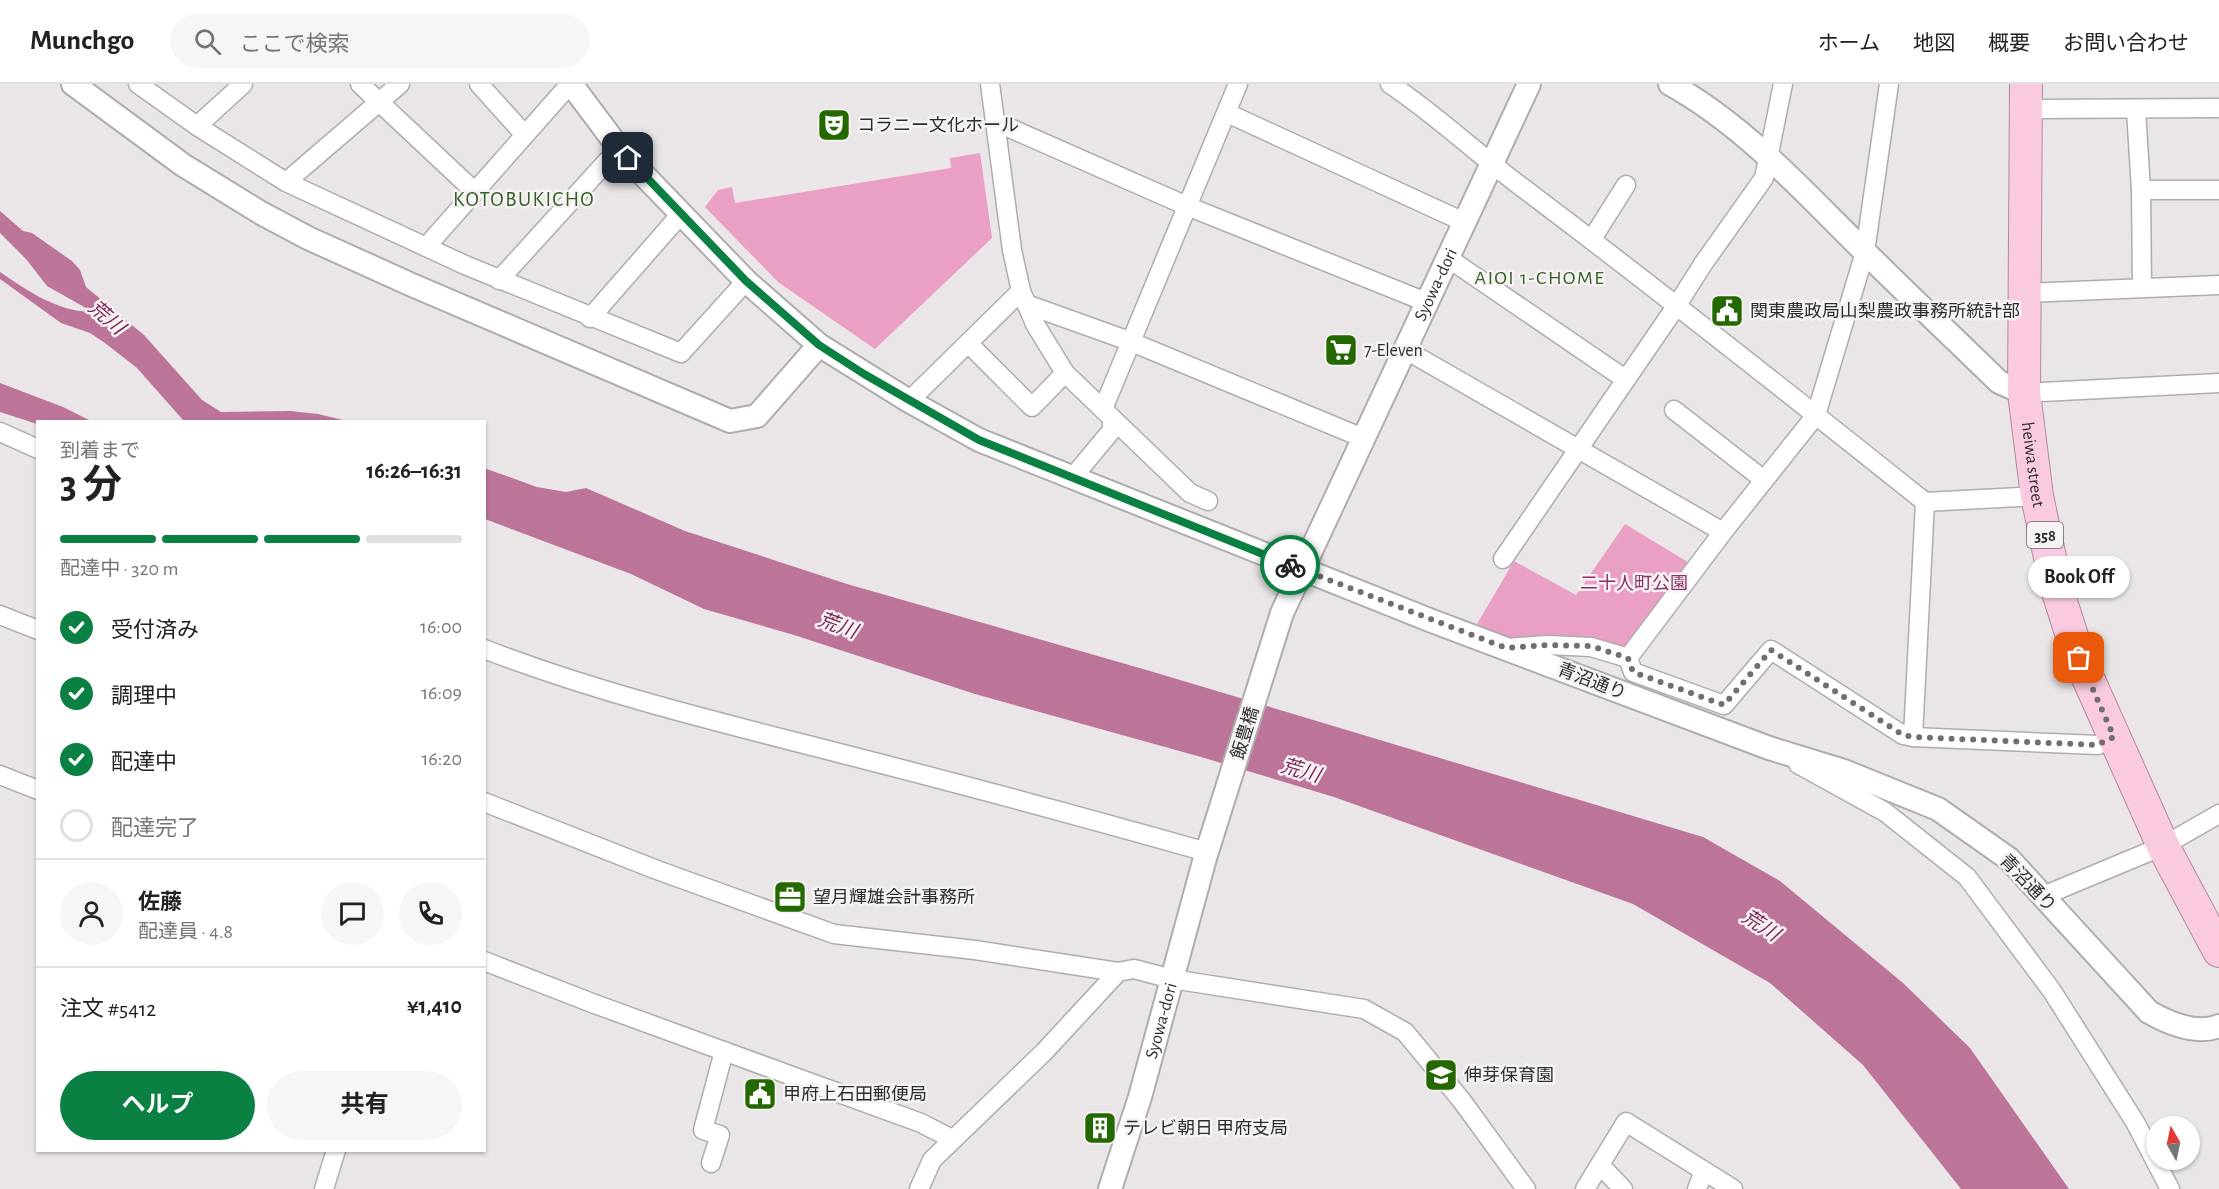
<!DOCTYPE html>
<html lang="ja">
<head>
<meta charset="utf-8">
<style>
  body { margin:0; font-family:"Alegreya Sans","Noto Sans JP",sans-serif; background:#f6f6f6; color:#222; height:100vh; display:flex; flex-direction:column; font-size:22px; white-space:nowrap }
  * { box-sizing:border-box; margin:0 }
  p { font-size:20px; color:#767676 }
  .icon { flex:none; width:33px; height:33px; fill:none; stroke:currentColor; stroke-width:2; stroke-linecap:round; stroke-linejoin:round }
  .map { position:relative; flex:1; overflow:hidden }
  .panel { position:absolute; left:36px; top:336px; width:450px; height:732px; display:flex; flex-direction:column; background:#fff; border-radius:0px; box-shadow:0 2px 4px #0004 }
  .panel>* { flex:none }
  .needle { width:39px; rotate:351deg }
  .fabs { position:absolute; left:2146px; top:1032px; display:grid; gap:12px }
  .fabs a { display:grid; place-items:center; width:54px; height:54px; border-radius:50%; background:#fff; box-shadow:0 2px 4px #0004; font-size:30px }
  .pin { position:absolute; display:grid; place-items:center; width:51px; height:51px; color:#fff; margin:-26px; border-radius:12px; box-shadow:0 3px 9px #0006 }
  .courier { position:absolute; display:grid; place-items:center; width:60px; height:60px; margin:-30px; border:4px solid #0b8043; border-radius:50%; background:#fff; color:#222; box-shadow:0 2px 8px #0007 }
  .bubble { position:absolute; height:42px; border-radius:21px; background:#fff; box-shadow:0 2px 4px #0004; font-size:20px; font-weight:700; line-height:42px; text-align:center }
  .headline em { font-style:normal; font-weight:700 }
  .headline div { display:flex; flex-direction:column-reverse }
  .headline { display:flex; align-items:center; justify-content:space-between; height:102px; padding:0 24px }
  h1 { font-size:39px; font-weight:700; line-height:45px }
  .bar { display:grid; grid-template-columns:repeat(4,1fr); gap:9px 6px; align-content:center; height:72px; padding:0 24px }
  .bar i { height:8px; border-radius:4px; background:#e0e0e0 }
  .bar .active { background:#0b8043 }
  .bar p { grid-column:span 4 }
  .line { display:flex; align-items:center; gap:15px; padding:0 24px; border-top:2px solid #e0e0e0 }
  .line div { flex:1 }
  .round { display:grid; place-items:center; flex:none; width:63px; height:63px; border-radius:32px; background:#f6f6f6 }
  ol { padding:0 24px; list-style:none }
  li { display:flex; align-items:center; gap:18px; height:66px }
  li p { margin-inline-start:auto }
  li .icon { padding:6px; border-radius:50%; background:#0b8043; color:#fff; stroke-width:4 }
  li:last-child { color:#767676 }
  li i { width:33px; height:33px; border:3px solid #e0e0e0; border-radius:50% }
  .primary-button { display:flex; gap:12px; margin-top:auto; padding:12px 24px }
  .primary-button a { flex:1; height:69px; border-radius:36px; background:#0b8043; color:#fff; font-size:24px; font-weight:700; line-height:69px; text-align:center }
  .primary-button a+a { background:#f6f6f6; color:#222 }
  header { display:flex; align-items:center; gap:36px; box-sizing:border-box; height:84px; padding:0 30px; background:#fff; border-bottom:2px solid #e0e0e0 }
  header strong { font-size:28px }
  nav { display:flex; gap:33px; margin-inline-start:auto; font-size:21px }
  .search { width:420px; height:54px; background:#f6f6f6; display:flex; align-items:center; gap:15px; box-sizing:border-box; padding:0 21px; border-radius:33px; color:#767676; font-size:22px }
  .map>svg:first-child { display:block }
  .green { fill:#ea9fc4 }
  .water { fill:#bc7499 }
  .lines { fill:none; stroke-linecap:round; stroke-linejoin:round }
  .minor-casing { stroke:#b0acad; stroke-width:21 }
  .tertiary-casing { stroke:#b0acad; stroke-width:26 }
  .trunk-casing { stroke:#b18b9d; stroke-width:34 }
  .minor { stroke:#fff; stroke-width:18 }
  .tertiary { stroke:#fff; stroke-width:22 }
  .trunk { stroke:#facbe0; stroke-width:32 }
  .done { stroke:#706e6f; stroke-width:6; stroke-dasharray:0 10.8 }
  .route { stroke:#0b8043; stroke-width:8 }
  .labels { text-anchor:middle; stroke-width:5; stroke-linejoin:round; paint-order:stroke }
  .shield { fill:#f7f3f5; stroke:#6a686a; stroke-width:1.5 }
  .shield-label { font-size:16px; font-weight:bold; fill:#2e2d2e }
  .poi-label { font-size:18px; fill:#2e2d2e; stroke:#f7f3f5; text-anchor:start }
  .street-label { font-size:18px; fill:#2e2d2e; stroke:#f7f3f5 }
  .park-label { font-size:18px; fill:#8a3264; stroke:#f7f3f5 }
  .neighbourhood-label { font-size:20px; letter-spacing:1.5px; fill:#356127; stroke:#f7f3f5 }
  .water-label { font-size:20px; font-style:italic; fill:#7f285a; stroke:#f7f3f5 }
  .quarter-label { font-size:21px; letter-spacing:1.5px; fill:#356127; stroke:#f7f3f5 }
</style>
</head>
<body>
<header>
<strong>Munchgo</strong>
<div class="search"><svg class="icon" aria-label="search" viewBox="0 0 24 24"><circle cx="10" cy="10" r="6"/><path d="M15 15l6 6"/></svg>ここで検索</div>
<nav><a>ホーム</a><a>地図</a><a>概要</a><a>お問い合わせ</a></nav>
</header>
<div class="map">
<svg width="2219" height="1105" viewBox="0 0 2219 1105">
  <rect width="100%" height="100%" fill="#eae6e8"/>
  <g class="green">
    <polygon points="980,69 992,154 875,265 778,198 705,123 718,106 732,103 735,119 951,84 950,74"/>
    <polygon points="1625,440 1696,483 1628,574 1521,559 1477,540 1514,477 1576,511"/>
  </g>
  <g class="water">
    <path d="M0,127l23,20 9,2 40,28 8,9 6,17 58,48 58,65 19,12 69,-1 28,3 29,7h-164v-1l-46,-52 -32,-25 -15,-10 -29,-10 -61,-44v-7c28,19 58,40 93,40l-46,-26 -21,-27 -26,-26z"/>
    <polygon points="0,299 63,323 91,337 38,338 37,340 0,328"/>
    <polygon points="484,384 537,403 566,408 586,404 685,447 847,500 1150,587 1703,753 1780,797 1903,899 1970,964 2069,1105 1961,1105 1863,981 1770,899 1633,820 1334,713 1201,673 975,610 794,551 704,525 631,490 485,435"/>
  </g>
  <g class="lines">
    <defs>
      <g id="minor">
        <polyline points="138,0 197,42 286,98 465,181 681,269 746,197"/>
        <polyline points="360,0 474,107"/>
        <polyline points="479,0 524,50"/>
        <polyline points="990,0 1012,166 1021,207 1035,240 1065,289 1112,334 1112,346 1073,393"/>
        <path d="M1390,0c45,30 85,68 129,101 137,103 272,210 406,317l112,-6"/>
        <polyline points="2027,25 2219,24"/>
        <polyline points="2136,26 2141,106 2142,204"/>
        <polyline points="1227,29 1464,138"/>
        <polyline points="996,38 1187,122 1426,218"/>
        <polyline points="197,42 243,0"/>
        <polyline points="286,98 400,0"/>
        <polyline points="2141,106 2219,106"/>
        <polyline points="1592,155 1626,101"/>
        <polyline points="426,163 570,0"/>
        <polyline points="1448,174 1625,295"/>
        <polyline points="499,196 619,64"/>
        <polyline points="2024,209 2219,201"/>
        <polyline points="1026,220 1129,257 1363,354"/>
        <polyline points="590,234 681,130"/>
        <polyline points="968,259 1032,323 1065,289"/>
        <polyline points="1404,265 1723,448"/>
        <polyline points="2024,309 2219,299"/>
        <polyline points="909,317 1021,207"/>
        <polyline points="1103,325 1238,0"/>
        <polyline points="1674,326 1764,396"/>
        <polyline points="1112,334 1190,409 1208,417"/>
        <polyline points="0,348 38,365"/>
        <polyline points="1503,475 1677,221 1703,180 1764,94 1783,0"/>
        <polyline points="0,531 38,546"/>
        <polyline points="1508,564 1547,561 1591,563 1628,574 1723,448 1816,331 1865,168 1889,0"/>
        <path d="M484,565c117,45 238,74 359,105 122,31 243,64 364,98"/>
        <polyline points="1628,574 1633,588 1724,621 1771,566 1903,651 1913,653 2098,661 2114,653"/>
        <polyline points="1913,653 1925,418"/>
        <polyline points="1798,680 1885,728 1967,793 2052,907 2135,1038 2170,1105"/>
        <polyline points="0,691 38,706"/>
        <polyline points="484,718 657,786 834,850 975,866 1118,888"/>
        <polyline points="2043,812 2163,762 2219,730"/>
        <polyline points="484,877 592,919 921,1039 952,1055"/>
        <polyline points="711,1079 720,1051 703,1046 724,967"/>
        <polyline points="1600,1081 1623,1105"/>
        <polyline points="324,1105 336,1066"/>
        <polyline points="919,1105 932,1076 1044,968 1118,888 1134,885 1172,895 1364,925 1405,948 1462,1017 1526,1105"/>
        <polyline points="1585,1105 1626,1038 1733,1105"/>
        <polyline points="1697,1105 1704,1087"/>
      </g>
      <g id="tertiary">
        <polyline points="73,0 183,81 261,129 308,154 412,201 730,337 757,332 819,261"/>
        <path d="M571,0l48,64 18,20 109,113 73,64 90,56 70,39 453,181 337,127 75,23 94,38 71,50 140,153c21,12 47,23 70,14"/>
        <path d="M1670,0c74,41 132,106 192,165 45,45 92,89 137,133l25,11"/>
        <path id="s1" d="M1110,1105l30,-92 65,-239 77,-245 247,-529"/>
      </g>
      <g id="trunk">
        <path id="s2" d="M2026,0l-2,309 13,103 19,90 23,72 84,188 56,105"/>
      </g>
    </defs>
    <use href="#minor" class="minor-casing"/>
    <use href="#tertiary" class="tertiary-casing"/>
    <use href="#trunk" class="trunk-casing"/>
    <use href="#minor" class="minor"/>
    <use href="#tertiary" class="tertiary"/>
    <use href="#trunk" class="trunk"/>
  </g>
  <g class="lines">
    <polyline class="done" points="1290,481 1506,564 1547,561 1591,562 1628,574 1633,588 1724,621 1771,566 1903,651 1913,653 2097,661 2114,653 2079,574"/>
    <polyline class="route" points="628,74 746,197 819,261 864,290 979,356 1290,481"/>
  </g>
  <defs>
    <symbol id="theatre-square" viewBox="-11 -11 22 22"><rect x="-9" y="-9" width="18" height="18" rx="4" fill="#246800" stroke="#f7f3f5"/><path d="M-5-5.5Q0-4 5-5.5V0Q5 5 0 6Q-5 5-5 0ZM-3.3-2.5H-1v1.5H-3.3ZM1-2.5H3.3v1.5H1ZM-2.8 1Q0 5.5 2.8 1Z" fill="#fff"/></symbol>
    <symbol id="civic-square" viewBox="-11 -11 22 22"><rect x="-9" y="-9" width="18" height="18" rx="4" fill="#246800" stroke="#f7f3f5"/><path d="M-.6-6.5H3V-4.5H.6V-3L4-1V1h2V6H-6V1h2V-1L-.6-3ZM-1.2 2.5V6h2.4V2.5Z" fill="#fff"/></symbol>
    <symbol id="supermarket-square" viewBox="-11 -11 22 22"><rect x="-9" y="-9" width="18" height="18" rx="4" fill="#246800" stroke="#f7f3f5"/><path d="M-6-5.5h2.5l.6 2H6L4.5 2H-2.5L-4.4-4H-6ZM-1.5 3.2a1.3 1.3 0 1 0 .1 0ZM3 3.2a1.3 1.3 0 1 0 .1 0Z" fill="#fff"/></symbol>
    <symbol id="office-square" viewBox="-11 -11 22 22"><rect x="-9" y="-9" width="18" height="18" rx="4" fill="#246800" stroke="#f7f3f5"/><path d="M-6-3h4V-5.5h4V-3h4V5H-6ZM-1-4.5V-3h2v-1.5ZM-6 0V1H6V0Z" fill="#fff"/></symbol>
    <symbol id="school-square" viewBox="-11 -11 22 22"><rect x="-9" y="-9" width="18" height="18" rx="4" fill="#246800" stroke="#f7f3f5"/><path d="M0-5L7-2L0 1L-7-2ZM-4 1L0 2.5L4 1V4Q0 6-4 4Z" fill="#fff"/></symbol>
    <symbol id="building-square" viewBox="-11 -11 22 22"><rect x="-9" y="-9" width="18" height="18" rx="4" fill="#246800" stroke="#f7f3f5"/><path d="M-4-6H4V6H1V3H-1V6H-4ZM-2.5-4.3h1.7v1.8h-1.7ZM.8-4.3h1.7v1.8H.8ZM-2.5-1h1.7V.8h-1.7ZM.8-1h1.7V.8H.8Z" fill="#fff"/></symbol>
  </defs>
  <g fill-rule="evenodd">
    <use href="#theatre-square" x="815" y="22" width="38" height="38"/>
    <use href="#civic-square" x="1708" y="208" width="38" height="38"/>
    <use href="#supermarket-square" x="1322" y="247" width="38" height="38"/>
    <use href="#office-square" x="771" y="794" width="38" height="38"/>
    <use href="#school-square" x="1422" y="972" width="38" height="38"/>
    <use href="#civic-square" x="741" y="991" width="38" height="38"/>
    <use href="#building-square" x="1081" y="1025" width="38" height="38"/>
  </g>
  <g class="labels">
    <rect class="shield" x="2027" y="438" width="36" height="26" rx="4.5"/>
    <g class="shield-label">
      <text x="2045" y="457">358</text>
    </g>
    <g class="poi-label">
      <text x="857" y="47">コラニー文化ホール</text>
      <text x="1750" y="233">関東農政局山梨農政事務所統計部</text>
      <text x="1364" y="272">7-Eleven</text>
      <text x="813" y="819">望月輝雄会計事務所</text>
      <text x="1464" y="997">伸芽保育園</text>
      <text x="783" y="1016">甲府上石田郵便局</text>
      <text x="1123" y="1050">テレビ朝日 甲府支局</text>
    </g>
    <g class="street-label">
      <text dy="6" stroke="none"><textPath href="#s1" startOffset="964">Syowa-dori</textPath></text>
      <text dy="6" stroke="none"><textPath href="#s2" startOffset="381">heiwa street</textPath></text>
      <text transform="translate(1592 597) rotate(21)" y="6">青沼通り</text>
      <text transform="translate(1245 649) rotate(-73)" y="6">飯豊橋</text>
      <text transform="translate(2028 799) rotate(46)" y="6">青沼通り</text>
      <text dy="6" stroke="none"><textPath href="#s1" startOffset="176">Syowa-dori</textPath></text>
    </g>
    <g class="park-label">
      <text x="1634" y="505">二十人町公園</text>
    </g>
    <g class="neighbourhood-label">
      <text x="1540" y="200">AIOI 1-CHOME</text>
    </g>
    <g class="water-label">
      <text transform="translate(107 233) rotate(41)" y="7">荒川</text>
      <text transform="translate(838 541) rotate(20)" y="7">荒川</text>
      <text transform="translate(1301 686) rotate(16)" y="7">荒川</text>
      <text transform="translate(1761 841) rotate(33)" y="7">荒川</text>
    </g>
    <g class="quarter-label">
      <text x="524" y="122">KOTOBUKICHO</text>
    </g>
  </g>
</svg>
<div class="fabs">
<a><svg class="needle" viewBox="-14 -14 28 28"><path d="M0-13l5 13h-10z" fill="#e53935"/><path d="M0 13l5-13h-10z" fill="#767676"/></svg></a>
</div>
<div class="pin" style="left:2079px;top:574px;background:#ea580c"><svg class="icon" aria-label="bag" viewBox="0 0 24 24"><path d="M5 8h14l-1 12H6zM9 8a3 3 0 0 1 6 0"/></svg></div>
<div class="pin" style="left:628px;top:74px;background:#1f2937"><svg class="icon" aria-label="home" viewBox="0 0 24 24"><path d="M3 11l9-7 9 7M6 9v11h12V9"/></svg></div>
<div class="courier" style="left:1290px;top:481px"><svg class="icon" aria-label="bike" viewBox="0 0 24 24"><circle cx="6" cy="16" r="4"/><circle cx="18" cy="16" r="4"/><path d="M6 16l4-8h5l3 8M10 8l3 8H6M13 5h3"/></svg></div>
<div class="bubble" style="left:2028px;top:472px;width:102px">Book Off</div>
<section class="panel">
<div class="headline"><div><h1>3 分</h1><p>到着まで</p></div><em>16:26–16:31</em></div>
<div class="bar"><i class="active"></i><i class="active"></i><i class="active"></i><i></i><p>配達中 · 320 m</p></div>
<ol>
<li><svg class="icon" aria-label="check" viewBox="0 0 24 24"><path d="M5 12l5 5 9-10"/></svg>受付済み<p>16:00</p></li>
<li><svg class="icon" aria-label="check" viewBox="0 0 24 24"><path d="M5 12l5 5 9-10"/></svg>調理中<p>16:09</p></li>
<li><svg class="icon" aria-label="check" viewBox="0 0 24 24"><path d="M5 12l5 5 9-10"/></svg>配達中<p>16:20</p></li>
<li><i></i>配達完了</li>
</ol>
<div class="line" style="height:108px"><a class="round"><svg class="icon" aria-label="person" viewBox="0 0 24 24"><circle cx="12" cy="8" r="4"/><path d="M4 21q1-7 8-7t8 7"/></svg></a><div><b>佐藤</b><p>配達員 · 4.8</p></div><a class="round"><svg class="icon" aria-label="chat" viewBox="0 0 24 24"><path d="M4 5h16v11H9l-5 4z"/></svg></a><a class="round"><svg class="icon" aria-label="phone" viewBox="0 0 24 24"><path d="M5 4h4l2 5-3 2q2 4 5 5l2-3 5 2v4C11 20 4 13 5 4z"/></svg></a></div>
<div class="line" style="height:78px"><div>注文 #5412</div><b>¥1,410</b></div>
<div class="primary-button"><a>ヘルプ</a><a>共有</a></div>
</section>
</div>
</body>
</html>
